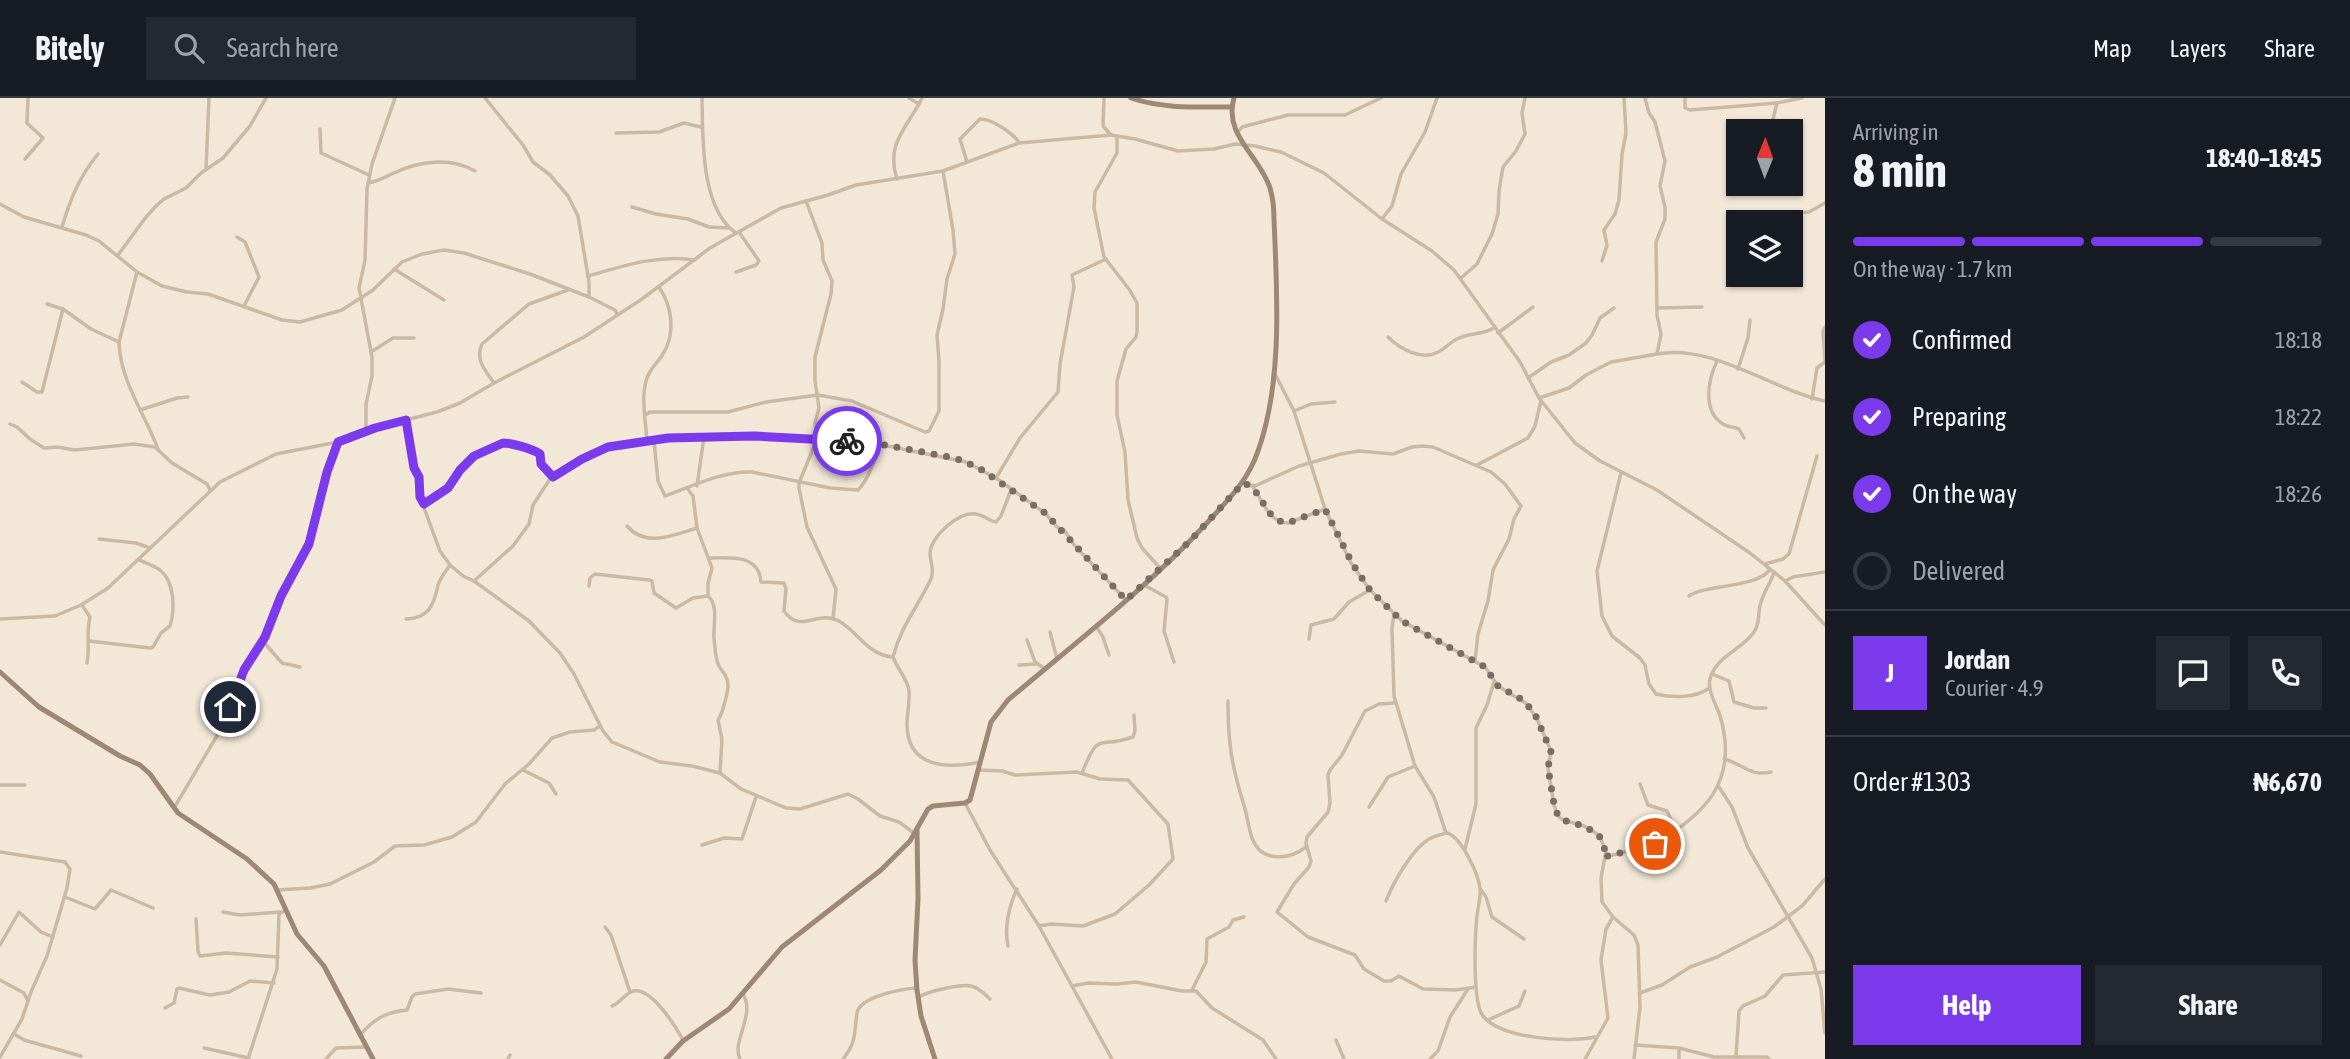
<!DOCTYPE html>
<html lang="en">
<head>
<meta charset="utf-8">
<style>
  body { margin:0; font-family:"Asap Condensed",sans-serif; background:#242831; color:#f1f3f6; height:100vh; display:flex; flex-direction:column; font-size:26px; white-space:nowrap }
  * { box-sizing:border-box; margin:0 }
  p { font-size:23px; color:#9ea1a6 }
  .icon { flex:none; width:38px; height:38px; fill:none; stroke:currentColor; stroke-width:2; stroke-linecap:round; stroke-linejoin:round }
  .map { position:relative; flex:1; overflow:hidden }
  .sheet { display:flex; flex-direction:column; background:#171b24; width:525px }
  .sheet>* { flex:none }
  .needle { width:46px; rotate:1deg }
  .fabs { position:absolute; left:1726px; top:21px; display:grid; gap:14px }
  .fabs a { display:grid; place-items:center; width:77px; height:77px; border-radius:0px; background:#171b24; box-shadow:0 2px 5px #0004; font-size:35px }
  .pin { position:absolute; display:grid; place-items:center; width:60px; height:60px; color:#fff; margin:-30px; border:4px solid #fff; border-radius:50%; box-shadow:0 2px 7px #0007 }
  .courier { position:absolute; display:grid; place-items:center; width:70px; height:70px; margin:-35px; border:5px solid #7c3aed; border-radius:50%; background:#fff; color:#222; box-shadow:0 2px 9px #0007 }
  .headline em { font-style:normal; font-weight:700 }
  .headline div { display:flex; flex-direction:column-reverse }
  .headline { display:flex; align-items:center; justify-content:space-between; height:119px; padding:0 28px }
  h1 { font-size:46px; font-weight:700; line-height:52px }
  .bar { display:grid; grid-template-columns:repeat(4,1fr); gap:10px 7px; align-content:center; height:84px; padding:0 28px }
  .bar i { height:9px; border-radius:5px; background:#363941 }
  .bar .on { background:#7c3aed }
  .bar p { grid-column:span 4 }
  .line { display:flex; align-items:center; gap:18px; padding:0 28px; border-top:2px solid #363941 }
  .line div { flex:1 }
  .round { display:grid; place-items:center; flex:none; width:74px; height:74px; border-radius:0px; background:#242831 }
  ol { padding:0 28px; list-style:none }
  li { display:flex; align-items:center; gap:21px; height:77px }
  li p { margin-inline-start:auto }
  li .icon { padding:7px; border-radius:50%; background:#7c3aed; color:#fff; stroke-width:4 }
  li:last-child { color:#9ea1a6 }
  li i { width:38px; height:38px; border:4px solid #363941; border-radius:50% }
  .button { display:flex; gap:14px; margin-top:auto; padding:14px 28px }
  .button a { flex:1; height:80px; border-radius:0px; background:#7c3aed; color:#fff; font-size:28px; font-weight:700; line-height:80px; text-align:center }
  .button a+a { background:#242831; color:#f1f3f6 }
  header { display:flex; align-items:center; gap:42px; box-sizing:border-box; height:98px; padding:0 35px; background:#171b24; border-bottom:2px solid #363941 }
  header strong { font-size:33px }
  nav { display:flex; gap:38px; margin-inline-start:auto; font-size:24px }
  .search { width:490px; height:63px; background:#242831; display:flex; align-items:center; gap:18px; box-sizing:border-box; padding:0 24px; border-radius:0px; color:#9ea1a6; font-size:26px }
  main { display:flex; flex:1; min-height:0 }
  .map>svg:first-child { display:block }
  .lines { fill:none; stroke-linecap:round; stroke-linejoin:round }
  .street { stroke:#cbb9a4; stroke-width:3.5 }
  .secondary { stroke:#9f8775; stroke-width:5 }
  .done { stroke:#786e64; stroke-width:7; stroke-dasharray:0 12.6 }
  .route { stroke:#7c3aed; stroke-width:9 }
</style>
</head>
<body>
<header>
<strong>Bitely</strong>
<div class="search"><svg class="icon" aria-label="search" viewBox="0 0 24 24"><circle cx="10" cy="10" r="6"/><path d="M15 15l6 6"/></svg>Search here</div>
<nav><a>Map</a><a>Layers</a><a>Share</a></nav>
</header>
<main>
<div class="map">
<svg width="1825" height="961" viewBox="0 0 1825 961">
  <rect width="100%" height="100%" fill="#f3e8d8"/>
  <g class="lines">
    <g class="street">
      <polyline points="485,0 523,47 533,64 550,77 568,98 578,118 589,184 589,199"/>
      <path d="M702,0c1,39 -2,110 34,135"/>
      <polyline points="909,0 919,6"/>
      <polyline points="1104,0 1103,28 1111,37"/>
      <polyline points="1685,0 1685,10 1690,12 1777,5 1802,0"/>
      <polyline points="320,31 321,55 369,77"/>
      <polyline points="1770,33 1777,5"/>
      <polyline points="1238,34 1242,29 1288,17 1345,17 1381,0"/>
      <polyline points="616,35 659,34 684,25 701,29"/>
      <polyline points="1117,38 1117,55 1095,94 1094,110 1104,159 1129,191 1137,205 1137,234 1136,239 1126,251 1117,283 1117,317 1125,354 1128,402 1137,440 1142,450 1161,471"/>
      <polyline points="25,61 43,40 27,25 28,0"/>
      <path d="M967,64l-7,-23 20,-20c12,0 31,13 39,23"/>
      <polyline points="206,71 209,0"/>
      <path d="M897,81c-12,-36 11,-52 25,-81"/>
      <path d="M368,85c10,-2 17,-6 26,-10 25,-12 56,-16 81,-2"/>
      <polyline points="806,103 822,145 823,162 832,183 831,196 815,259 815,283 819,310 815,325 817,341 799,385 799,390 807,429 836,491 833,521"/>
      <polyline points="0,106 24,119 86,137 99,143 137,174 162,188 187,194 208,196 282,222 300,224 342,212 373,192 402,164 422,156 444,152 464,155 530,176 589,199 615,212 617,216"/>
      <polyline points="632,109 656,116 688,121 709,129 728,130"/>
      <polyline points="1791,115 1809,114 1825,105"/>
      <polyline points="1382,121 1392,108 1401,76 1425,34 1437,0"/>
      <path d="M62,129c8,-27 17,-50 36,-73"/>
      <polyline points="237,139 245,144 259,179 244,208"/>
      <polyline points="118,157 146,119 157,107 164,101 186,90 201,75 223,60 250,28 266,0"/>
      <polyline points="1602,163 1607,147 1604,132 1615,116 1619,102 1622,56 1626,35 1624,0"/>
      <polyline points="394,171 444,202"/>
      <path d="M137,174l-18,70c1,39 26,72 39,107"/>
      <polyline points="736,174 756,167 759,163 739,134"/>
      <path d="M588,178c35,-10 71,-22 107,-16"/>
      <polyline points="1461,180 1477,166 1492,136 1498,116 1499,93 1503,69 1516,53 1525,36 1522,15 1525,0"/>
      <polyline points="47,206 63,211 91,231 119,244"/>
      <polyline points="1657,210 1702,209"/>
      <polyline points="1825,229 1823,233 1825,262"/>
      <polyline points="1498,235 1533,209"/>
      <path d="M1388,239c12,12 34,24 50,15 7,-3 12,-10 19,-13 12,-6 25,-4 37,-11"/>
      <polyline points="371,254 393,240 414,240"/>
      <path d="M1657,256c55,-11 115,36 168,47"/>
      <path d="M1717,263c-9,19 -15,50 6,63 4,3 12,3 16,5l5,9"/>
      <polyline points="1738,271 1748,240 1750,222"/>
      <polyline points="1274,274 1294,313 1325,411 1351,465 1370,492 1402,523 1485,569 1498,588 1527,606 1538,623 1551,653 1548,670 1554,707 1558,718 1563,722 1584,728 1599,737 1606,753 1601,780 1602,804 1613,819 1634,837 1638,847 1640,909 1634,961"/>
      <polyline points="1528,280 1551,264 1569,257 1586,245 1592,237 1600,220 1614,210"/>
      <polyline points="22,284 37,294 42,294 63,211"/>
      <path d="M494,285c-9,-13 -19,-23 -12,-39l47,-40 39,-14"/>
      <polyline points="1539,300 1569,290 1586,277 1611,264 1657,256 1661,236 1657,217 1656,144 1665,121 1665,109 1660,88 1665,63 1655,24 1649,15 1645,0"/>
      <polyline points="1812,301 1817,270 1825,264"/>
      <polyline points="140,312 177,300 188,299"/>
      <polyline points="1294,313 1311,306 1335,304"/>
      <polyline points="645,317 650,314 728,314 766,304 818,297 852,303 925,334 929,333 939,313 939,263 937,237 943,211 947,181 955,156 953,132 943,73"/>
      <polyline points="406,322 414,370 419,379 420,399 440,453 450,467 463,478 474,483 529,523 560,555 574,576 603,633 612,644 660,664 692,668 720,675 741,691 786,710 800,711 848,696 858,701 880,718 899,724 914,735"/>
      <polyline points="10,326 17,329 30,341 44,350 57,349 75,352 134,346 155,349 172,365 207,386 210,392"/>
      <polyline points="366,333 366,306 372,278 372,259 359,190 365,162 367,91 372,66 395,0"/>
      <path d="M654,343l4,40 7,15c28,-10 57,-25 87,-24l78,16 28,2c10,-10 17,-30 21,-45"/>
      <path d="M647,344c-1,-20 -6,-42 -1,-61 3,-12 11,-17 17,-27 13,-21 9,-48 -4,-67"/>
      <polyline points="1477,367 1528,340 1535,328 1541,303"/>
      <path d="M1621,375l-24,98 5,45 10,20 28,22 5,7 4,19 7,10c16,4 39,4 52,-5"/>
      <polyline points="996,380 1020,340 1058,294 1060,266 1074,189 1072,177 1106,161"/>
      <polyline points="1243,385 1255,388 1299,368 1341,356 1359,353 1393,356 1412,349 1423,348 1433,349 1491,374 1505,386 1521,408 1514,421 1509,441 1493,472 1488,503 1478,536 1475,563"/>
      <polyline points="697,388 704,339"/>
      <path d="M1253,389c10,14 15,35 35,36l37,-14"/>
      <path d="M687,390l6,8 4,32 15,40 -4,15v13c11,10 5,29 6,42 1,8 1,21 5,28 4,7 8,8 9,18 0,9 -6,31 -10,36l4,19 -2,34"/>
      <polyline points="424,406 448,390 460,372 474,358 493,347 508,345 521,350 530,350 540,356 541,366 553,379"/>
      <path d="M627,428c19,22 46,9 70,2"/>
      <polyline points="99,441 136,445 150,450"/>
      <path d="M710,460c21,-1 49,-3 51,24l23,1 2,6 -2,22c17,24 33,-2 55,10 19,11 30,35 54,36"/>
      <polyline points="1765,466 1783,461 1789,456 1817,358"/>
      <polyline points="474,483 513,448 529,426 533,407 550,381 582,361 614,347 676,339 754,338 868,344 966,364 996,380 1045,415 1057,429 1064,432 1075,448 1126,502"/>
      <polyline points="1785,483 1793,479 1825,474"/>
      <polyline points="1144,487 1166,499 1167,501 1164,533 1174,564"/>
      <polyline points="589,488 590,480 595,476 649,482 652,483 654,495 676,510 693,500 708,498"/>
      <path d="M1689,498c17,-12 70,-8 81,-27"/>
      <path d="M82,507l8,12c-4,15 0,31 -3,46"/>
      <path d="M1394,516l-2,14 2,68 21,70 19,31 12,36c14,1 33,42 34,56 1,8 -2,18 -3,27 -2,18 -5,87 6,100 19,23 85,27 112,21"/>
      <polyline points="0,521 55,518 81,507 108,490 220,384 276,356 338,344 375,330 437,314 460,305 494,285 584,239 642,201 710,150 781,110 828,97 856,87 943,73 1019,45 1111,37 1135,41 1178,53 1214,51 1235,46 1255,48 1281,54 1324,75 1382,121 1432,153 1454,172 1520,264 1539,300 1575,345 1600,363 1657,392 1750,455 1785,483 1825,527"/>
      <path d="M406,521c23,-1 28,-14 32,-34 2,-7 8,-14 12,-20"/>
      <polyline points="1096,528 1103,539 1109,557"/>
      <polyline points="1050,534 1057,561"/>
      <polyline points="1309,541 1311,527 1334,521 1349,504 1370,492"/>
      <polyline points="262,542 282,565 300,569"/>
      <polyline points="1027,542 1035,564 1045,571"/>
      <path d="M89,543l61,7 3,-1 8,-14 9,-7c5,-16 5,-44 -10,-56 -6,-4 -14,-7 -21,-10"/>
      <polyline points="1019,567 1037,566"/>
      <polyline points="1712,576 1729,583 1734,604 1754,610 1766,610"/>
      <path d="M1228,603c0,40 3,62 15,101 4,12 5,24 9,36 9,25 37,22 54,9"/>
      <polyline points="1395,605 1379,606 1365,613 1342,657 1330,672 1328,677 1330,705 1328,714 1307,739 1306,745 1311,763 1309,769 1294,786 1277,814 1308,839 1355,857 1364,871 1384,883 1391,883 1399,878 1423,891 1456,892 1476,889"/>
      <path d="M1724,661c19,5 26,18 47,13"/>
      <path d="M980,664c-33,7 -73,6 -73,-38 0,-11 3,-21 2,-33 -1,-12 -12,-22 -16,-34 8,-31 24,-49 38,-78 4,-9 -1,-16 -1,-26 1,-17 29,-42 46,-39 8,1 13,7 20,8l5,-6 10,-26"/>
      <polyline points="523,672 549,685 556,696"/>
      <polyline points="978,672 1002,673 1015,677 1077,674 1100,681 1128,682 1168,726 1173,761 1149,787 1115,816 1083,828 1051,826 1039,828"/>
      <path d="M1082,675c18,-44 14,-23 51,-36l2,-6 -1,-16"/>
      <polyline points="1640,686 1648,707 1667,713 1676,732"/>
      <polyline points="0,687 25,687"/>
      <polyline points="1719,689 1732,709 1748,750 1812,860 1821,891 1825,935"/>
      <polyline points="965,705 990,752 1039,828 1112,961"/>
      <polyline points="1369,709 1388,679 1415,668"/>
      <polyline points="174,710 218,636 244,572 265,539 281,498 309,446 327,374 338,344"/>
      <polyline points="702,747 724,740 742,741 756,699"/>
      <polyline points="1465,751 1476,706 1476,630 1487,607 1494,584"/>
      <polyline points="0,754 65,764 70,771 67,790 47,858 31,894 22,921 0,959"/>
      <path d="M1605,759l50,-13c50,-30 83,-62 66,-125 -3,-12 -14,-27 -11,-40 6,-23 32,-29 44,-47 7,-10 3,-19 7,-30 3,-11 10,-19 13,-30"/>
      <polyline points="278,792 310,790 330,786 374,764 395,748 424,747 452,739 476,724 505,686 529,666 552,640 570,634 594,632 600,628"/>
      <polyline points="1481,792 1486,799 1492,819 1524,841"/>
      <polyline points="65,799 95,811 111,792 153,810"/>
      <path d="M1386,803c7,-18 26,-52 43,-62 5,-3 12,-4 17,-6"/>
      <polyline points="223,814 240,817 280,814"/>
      <polyline points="196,821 198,853 200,858 226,855 278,859"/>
      <polyline points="605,829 611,837 630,894"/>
      <polyline points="0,847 19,814 41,834 53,839"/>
      <path d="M1008,848c-4,-18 1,-40 9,-57"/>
      <polyline points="0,882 24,895 28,903"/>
      <polyline points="1072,888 1088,885 1117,886 1136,884 1182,893 1196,893 1212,910 1263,942 1276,961"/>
      <polyline points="1192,892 1206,864 1207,841 1229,829 1233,822 1244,819"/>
      <polyline points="1640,895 1662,887 1690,869 1717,859 1774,829 1802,808 1825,781"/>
      <path d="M919,899c9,-6 42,-13 52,-11 7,1 14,8 19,13"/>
      <path d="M612,908c8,-3 12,-11 19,-14 18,-9 45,35 52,48"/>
      <polyline points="165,910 174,905 177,891 179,890 210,897 229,894 250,883 274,885"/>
      <polyline points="1488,922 1519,908 1525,893"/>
      <polyline points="14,936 24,942 81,958"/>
      <path d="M360,937c14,-16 26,-23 47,-25l5,-13 3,-3 33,-5 33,4"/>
      <polyline points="1336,942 1344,961"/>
      <polyline points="1635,947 1679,950 1714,959 1767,959 1769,961"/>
      <polyline points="204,950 249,960"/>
      <polyline points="1679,950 1679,961"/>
      <polyline points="1736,959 1739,913 1743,908 1765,898 1783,877 1825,874"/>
      <polyline points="248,961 277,871 279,816 286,812"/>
      <polyline points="326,961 336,950 365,949"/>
      <polyline points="508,961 510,957"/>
      <path d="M740,961c-9,-17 16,-44 3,-65"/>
      <path d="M843,961c14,-17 11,-27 14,-46 3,-17 46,-24 59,-25"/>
      <polyline points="1430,961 1438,953 1450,919 1468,891"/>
      <polyline points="1585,961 1608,920 1601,862 1606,831 1613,819"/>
    </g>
    <g class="secondary">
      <path d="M1131,0c32,11 66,9 100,9"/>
      <polyline points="0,574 39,609 120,658 140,667 150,676 178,715 247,761 274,786 297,836 324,868 373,961"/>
      <polyline points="917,732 918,801 915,862 917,892 921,918 935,961"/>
      <path d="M666,961l17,-18 46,-32 53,-62 99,-77 29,-29 18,-32 5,-3 32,-3 5,-3 21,-78 17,-22c67,-57 138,-111 198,-176 21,-23 42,-43 52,-73 25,-70 19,-158 16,-232 0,-10 -1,-21 -4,-31 -10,-32 -47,-53 -36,-90"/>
    </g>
  </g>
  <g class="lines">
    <path class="done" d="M847,343l21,1 87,16 24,10 66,45 81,87 65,-60 52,-57c21,6 20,38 45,40l37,-14 27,54 18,27 12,12 20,19 83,46 13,19 23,13 13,13 17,39 -3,17 6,36 4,12 5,4 21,6 15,9 6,15 -1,7 51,-13"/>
    <path class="route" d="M230,609l14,-37 21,-33 16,-41 28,-52 18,-72 11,-30 37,-14 31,-8 8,48 5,9 1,20 4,7 24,-16 12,-18 14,-14 29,-13c9,0 30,6 37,11l1,10 12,13 29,-18 26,-12 60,-9 86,-2 93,5"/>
  </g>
</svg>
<div class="fabs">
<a><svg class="needle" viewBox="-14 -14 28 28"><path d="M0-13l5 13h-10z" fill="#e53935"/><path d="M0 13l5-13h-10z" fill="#9ea1a6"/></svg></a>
<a><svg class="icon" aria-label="layers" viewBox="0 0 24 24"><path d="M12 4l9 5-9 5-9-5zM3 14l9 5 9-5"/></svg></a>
</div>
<div class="pin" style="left:1655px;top:746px;background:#ea580c"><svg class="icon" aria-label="bag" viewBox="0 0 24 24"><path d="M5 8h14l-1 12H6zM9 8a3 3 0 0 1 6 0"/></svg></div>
<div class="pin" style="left:230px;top:609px;background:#1f2937"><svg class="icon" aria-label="home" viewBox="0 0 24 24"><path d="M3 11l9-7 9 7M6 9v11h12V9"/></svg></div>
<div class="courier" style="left:847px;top:343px"><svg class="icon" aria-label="bike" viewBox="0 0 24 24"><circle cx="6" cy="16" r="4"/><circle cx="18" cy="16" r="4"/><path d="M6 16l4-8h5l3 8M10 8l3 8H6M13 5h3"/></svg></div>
</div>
<section class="sheet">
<div class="headline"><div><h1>8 min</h1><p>Arriving in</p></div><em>18:40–18:45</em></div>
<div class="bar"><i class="on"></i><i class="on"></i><i class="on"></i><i></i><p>On the way · 1.7 km</p></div>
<ol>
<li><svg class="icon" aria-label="check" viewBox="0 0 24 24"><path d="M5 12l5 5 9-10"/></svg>Confirmed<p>18:18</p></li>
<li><svg class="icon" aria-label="check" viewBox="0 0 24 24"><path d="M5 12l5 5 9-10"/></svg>Preparing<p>18:22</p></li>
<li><svg class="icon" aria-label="check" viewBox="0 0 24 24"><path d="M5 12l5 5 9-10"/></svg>On the way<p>18:26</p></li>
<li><i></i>Delivered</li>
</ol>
<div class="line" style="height:126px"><b class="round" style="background:#7c3aed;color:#fff">J</b><div><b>Jordan</b><p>Courier · 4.9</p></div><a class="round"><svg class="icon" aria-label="chat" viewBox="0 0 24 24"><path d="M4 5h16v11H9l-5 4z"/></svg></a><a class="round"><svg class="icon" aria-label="phone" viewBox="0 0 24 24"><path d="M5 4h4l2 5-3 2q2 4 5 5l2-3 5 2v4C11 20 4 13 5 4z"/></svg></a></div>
<div class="line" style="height:91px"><div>Order #1303</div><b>₦6,670</b></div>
<div class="button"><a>Help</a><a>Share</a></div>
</section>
</main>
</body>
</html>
